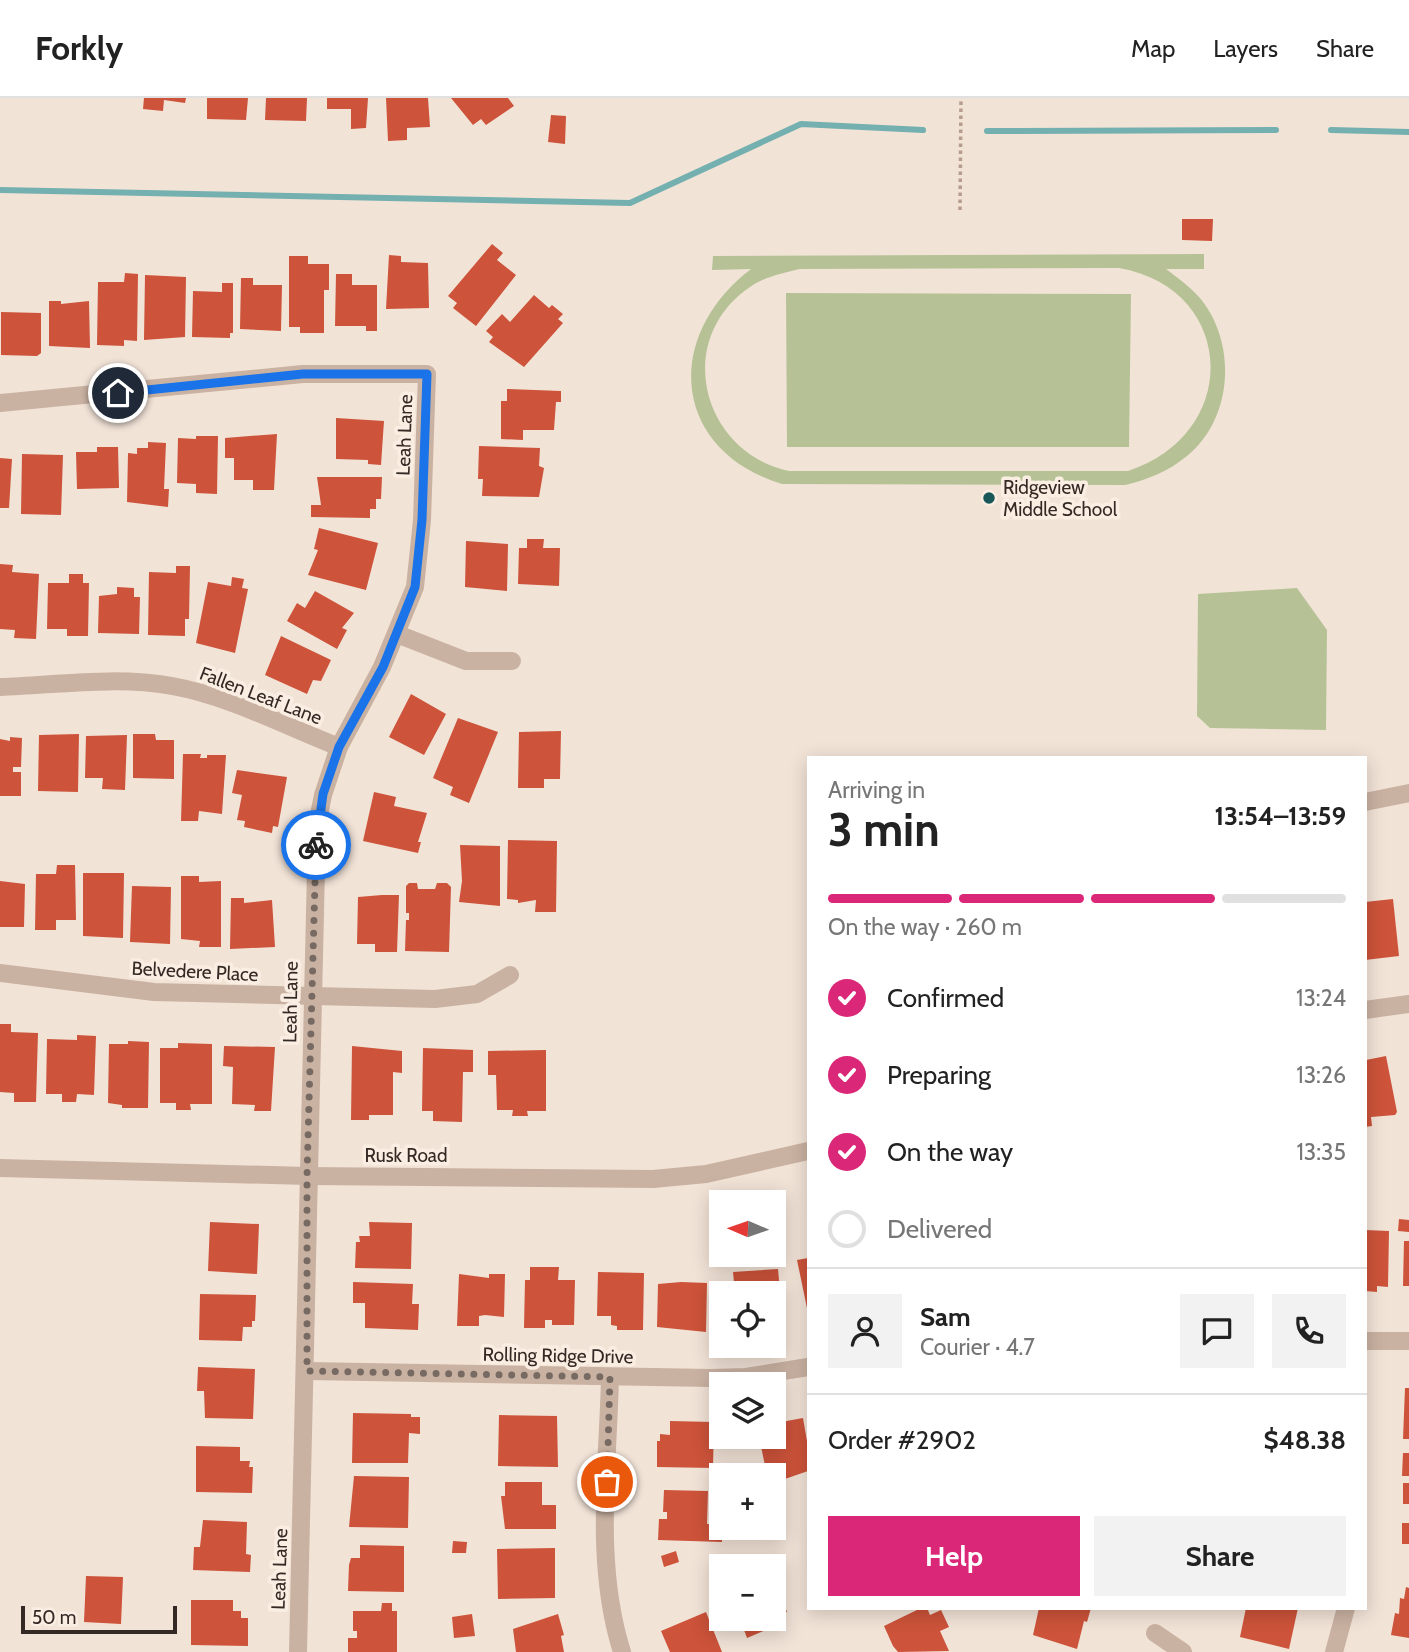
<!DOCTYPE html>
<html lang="en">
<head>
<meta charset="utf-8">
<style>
  body { margin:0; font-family:Cabin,sans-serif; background:#f2f2f2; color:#222; height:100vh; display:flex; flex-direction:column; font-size:26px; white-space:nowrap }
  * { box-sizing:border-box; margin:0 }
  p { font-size:23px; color:#767676 }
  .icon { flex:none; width:38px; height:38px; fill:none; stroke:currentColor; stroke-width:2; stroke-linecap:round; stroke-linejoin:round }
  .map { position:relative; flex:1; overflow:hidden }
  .panel { position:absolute; left:807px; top:658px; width:560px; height:854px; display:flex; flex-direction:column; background:#fff; border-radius:0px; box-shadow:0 4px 18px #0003 }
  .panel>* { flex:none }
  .needle { width:46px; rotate:272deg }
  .tools { position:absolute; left:709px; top:1092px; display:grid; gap:14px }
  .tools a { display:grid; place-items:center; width:77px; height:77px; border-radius:0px; background:#fff; box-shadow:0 4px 18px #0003; font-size:35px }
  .scale { position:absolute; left:21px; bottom:18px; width:156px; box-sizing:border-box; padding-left:7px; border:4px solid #352925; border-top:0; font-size:19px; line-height:24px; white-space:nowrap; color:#352925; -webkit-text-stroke:5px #faeee3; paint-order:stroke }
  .pin { position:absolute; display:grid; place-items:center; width:60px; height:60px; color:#fff; margin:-30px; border:4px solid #fff; border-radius:50%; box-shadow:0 2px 7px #0007 }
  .courier { position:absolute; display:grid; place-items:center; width:70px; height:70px; margin:-35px; border:5px solid #1a73e8; border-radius:50%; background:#fff; color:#222; box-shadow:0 2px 9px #0007 }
  .headline em { font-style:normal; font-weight:800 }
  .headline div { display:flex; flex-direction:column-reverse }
  .headline { display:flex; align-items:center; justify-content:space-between; height:119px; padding:0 21px }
  h1 { font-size:46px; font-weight:800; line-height:52px }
  .bar { display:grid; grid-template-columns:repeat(4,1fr); gap:10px 7px; align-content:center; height:84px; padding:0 21px }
  .bar i { height:9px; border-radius:5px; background:#e0e0e0 }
  .bar .on { background:#db2777 }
  .bar p { grid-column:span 4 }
  .line { display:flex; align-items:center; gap:18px; padding:0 21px; border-top:2px solid #e0e0e0 }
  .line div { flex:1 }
  .round { display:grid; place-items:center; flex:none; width:74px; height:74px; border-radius:0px; background:#f2f2f2 }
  ol { padding:0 21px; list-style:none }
  li { display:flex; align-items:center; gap:21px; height:77px }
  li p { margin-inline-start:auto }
  li .icon { padding:7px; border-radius:50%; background:#db2777; color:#fff; stroke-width:4 }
  li:last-child { color:#767676 }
  li i { width:38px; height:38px; border:4px solid #e0e0e0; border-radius:50% }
  .cta { display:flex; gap:14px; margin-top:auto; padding:14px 21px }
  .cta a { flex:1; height:80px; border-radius:0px; background:#db2777; color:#fff; font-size:28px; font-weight:800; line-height:80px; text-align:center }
  .cta a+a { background:#f2f2f2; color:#222 }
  header { display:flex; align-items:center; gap:42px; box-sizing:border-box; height:98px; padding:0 35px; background:#fff; border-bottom:2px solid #e0e0e0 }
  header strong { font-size:33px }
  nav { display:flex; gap:38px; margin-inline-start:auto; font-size:24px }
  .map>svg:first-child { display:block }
  .green { fill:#b6c296; fill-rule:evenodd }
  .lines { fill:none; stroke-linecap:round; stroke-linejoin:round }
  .stream { stroke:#74b0af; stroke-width:6 }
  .building { fill:#cd533a }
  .path { stroke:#b69c8d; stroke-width:3.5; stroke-dasharray:3.5 3.5; stroke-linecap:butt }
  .minor { stroke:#cab2a2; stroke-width:18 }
  .done { stroke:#776a63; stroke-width:7; stroke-dasharray:0 12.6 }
  .route { stroke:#1a73e8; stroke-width:9 }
  .poi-dot { fill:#195858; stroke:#faeee3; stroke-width:2.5 }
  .labels { text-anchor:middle; stroke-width:7; stroke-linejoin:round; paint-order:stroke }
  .street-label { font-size:19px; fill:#352925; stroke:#faeee3 }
  .poi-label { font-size:19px; fill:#352925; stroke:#faeee3; text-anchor:start }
</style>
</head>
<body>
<header>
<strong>Forkly</strong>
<nav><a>Map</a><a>Layers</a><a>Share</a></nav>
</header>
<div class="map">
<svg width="1409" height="1554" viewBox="0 0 1409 1554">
  <rect width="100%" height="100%" fill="#f2e3d7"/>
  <g class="green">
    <path d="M1204,156v15h-38c12,9 23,17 33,28 38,44 35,121 -12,159 -18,15 -40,24 -62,29l-343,-1c-111,-34 -119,-148 -31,-215l-39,1 1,-14zM1119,170c117,20 124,165 9,203h-339c-88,-19 -116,-132 -39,-184 14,-10 33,-14 50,-18z"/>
    <polygon points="786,195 1131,196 1129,349 787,349"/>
    <polygon points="1297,490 1327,532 1326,632 1210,630 1197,618 1198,496"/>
  </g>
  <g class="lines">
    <g class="stream">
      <polyline points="1331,32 1409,34"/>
      <polyline points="987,33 1276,32"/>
      <polyline points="0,92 630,105 801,26 923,32"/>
    </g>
  </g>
  <g class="building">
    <polygon points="144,0 186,0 185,5 164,2 163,13 143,11"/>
    <polygon points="207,0 248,0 246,22 207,21"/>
    <polygon points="266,0 307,0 306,23 265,22"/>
    <polygon points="327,0 368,0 366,30 351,31 351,11 327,11"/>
    <polygon points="386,0 428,0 430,29 407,30 407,42 388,43"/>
    <polygon points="451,0 508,0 514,8 486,27 481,21 473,27"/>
    <polygon points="551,17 566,18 565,46 548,44"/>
    <polygon points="1182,121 1213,121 1212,143 1182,142"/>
    <polygon points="492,146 503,155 497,162 516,177 476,228 453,210 457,205 448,198"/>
    <polygon points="389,157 401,158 401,164 428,165 429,210 386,211"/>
    <polygon points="289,158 308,158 308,166 329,166 329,192 324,192 324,235 300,235 300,229 289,229"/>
    <polygon points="125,175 138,176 137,243 124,242 124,248 97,247 98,184 124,184"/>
    <polygon points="336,176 352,176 352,187 377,187 377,233 366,233 366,228 335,228"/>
    <polygon points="145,177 186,179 185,239 144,242"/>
    <polygon points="241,180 253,180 253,187 282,187 281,233 240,231"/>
    <polygon points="222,185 233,185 233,235 230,235 230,240 192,239 193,193 222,194"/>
    <polygon points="534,197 549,210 552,207 563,216 558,221 563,225 524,269 489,244 493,239 486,233 502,216 510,224"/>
    <polygon points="49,203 61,203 61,206 89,203 90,250 49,248"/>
    <polygon points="1,214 41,215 41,255 37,258 1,257"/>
    <polygon points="507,291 561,293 561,304 556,304 554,332 523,332 523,342 501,341 501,303 507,303"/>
    <polygon points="336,320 384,323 381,367 368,366 368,362 336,361"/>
    <polygon points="277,336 274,392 253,392 253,382 234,382 234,360 225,360 225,340"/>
    <polygon points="196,338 218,338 217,396 196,395 196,386 177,385 178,340 196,341"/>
    <polygon points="148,344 166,345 164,391 169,391 168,409 127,404 128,355 137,356 137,350 148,350"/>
    <polygon points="479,348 540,350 539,368 544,370 539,399 482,398 483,381 478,381"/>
    <polygon points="97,349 118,349 119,390 77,391 76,354 97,354"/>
    <polygon points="22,356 63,357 61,417 21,416"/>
    <polygon points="0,360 12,361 9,410 0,410"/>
    <polygon points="317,379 382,379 381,401 376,401 376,411 370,411 370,420 311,419 311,407 321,407"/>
    <polygon points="319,430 378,445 366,492 308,477 318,452 314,451"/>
    <polygon points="527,441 544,441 543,450 560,450 559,488 518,486 519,450 527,450"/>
    <polygon points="466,443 508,446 507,493 465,489"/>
    <polygon points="0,466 13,467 12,474 39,476 36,541 14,540 15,532 0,531"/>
    <polygon points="176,468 190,468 189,521 185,521 185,538 148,537 149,474 176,475"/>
    <polygon points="69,476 83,476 83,485 89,485 88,538 67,538 67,531 47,531 48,485 69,485"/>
    <polygon points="232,479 244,481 242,490 248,491 235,555 196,545 208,484 231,488"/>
    <polygon points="117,489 134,490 134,499 140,499 139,536 98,535 99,498 117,496"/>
    <polygon points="315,493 354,515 342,530 347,532 337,551 287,523 297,505 305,510"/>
    <polygon points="281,538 331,562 321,583 313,582 307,596 265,577"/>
    <polygon points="411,596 446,616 424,657 389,639"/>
    <polygon points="458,620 498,634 469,705 450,697 453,689 433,680"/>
    <polygon points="561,633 560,681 544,681 544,690 518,690 519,634"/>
    <polygon points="79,636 78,694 38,693 39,637"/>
    <polygon points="133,636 155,636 156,642 174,642 174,681 133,680"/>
    <polygon points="127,637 125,692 102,691 103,680 85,680 86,638"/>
    <polygon points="10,639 22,640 21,669 13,669 13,674 21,674 21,698 0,698 0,641 10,643"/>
    <polygon points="183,656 201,656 200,660 207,660 207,657 226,657 222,716 199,713 198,723 181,723"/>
    <polygon points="237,672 287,679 278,729 273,728 272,735 244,729 245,723 237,722 242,697 232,695"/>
    <polygon points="374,694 396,699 394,708 427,715 418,744 421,744 418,755 363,743"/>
    <polygon points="508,742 557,743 556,814 535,814 536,802 518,805 518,802 507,801"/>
    <polygon points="460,747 500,748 500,808 459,804 462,783"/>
    <polygon points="57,767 75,767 76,822 56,822 56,832 35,832 36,776 56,776"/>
    <polygon points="83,775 124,775 123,840 83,838"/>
    <polygon points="181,778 199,778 199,784 221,783 221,849 199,849 200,843 181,841"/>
    <polygon points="0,783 25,786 24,829 0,829"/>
    <polygon points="409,785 417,785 418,791 435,791 437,785 447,785 451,789 449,854 405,853 406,822 409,822 409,815 406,815 406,788"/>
    <polygon points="132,788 171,789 170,846 130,844"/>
    <polygon points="382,797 399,797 397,854 375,854 375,846 357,846 358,799"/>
    <polygon points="231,800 244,800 244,805 272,802 275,849 230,851"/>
    <polygon points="1393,801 1399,858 1365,862 1365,804"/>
    <polygon points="0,926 11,926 11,934 38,935 36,1004 14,1004 14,995 0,994"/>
    <polygon points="77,937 96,938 94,997 77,996 76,1004 62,1004 62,996 46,996 47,941 77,942"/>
    <polygon points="128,943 149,944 148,1010 122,1010 122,1007 108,1005 109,946 128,946"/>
    <polygon points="178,945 212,946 212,1006 190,1006 191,1012 176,1012 176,1005 160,1005 160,950 178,950"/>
    <polygon points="224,948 275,949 271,1013 254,1013 255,1007 232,1006 233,969 223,968"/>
    <polygon points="352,948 402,953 402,975 393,974 393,1017 369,1017 369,1022 351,1022"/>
    <polygon points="423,950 473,952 473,974 463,974 462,1024 433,1023 433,1013 422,1013"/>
    <polygon points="546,952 546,1013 527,1013 528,1018 512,1018 513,1012 497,1012 496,977 488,977 488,953"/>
    <polygon points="1386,958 1397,1014 1395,1017 1371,1019 1372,1028 1365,1029 1366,962"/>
    <polygon points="1399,1121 1409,1122 1409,1134 1398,1133"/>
    <polygon points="210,1124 259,1126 257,1176 208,1173"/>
    <polygon points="369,1124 412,1125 411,1171 355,1170 356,1144 360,1144 359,1138 370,1138"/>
    <polygon points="1365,1132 1389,1133 1388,1189 1377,1188 1377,1194 1365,1193"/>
    <polygon points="1404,1143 1409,1143 1409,1188 1403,1188"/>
    <polygon points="808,1160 808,1210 807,1210 797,1162"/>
    <polygon points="530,1169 559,1169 558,1182 575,1182 574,1227 552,1227 552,1222 545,1222 545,1230 524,1230 525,1182 530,1182"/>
    <polygon points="778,1171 782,1214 774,1215 774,1195 735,1195 733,1174"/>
    <polygon points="598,1174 644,1175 643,1232 617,1232 617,1228 611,1227 611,1218 597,1218"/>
    <polygon points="459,1176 489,1180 489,1176 505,1176 504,1219 485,1217 479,1218 479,1228 457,1228"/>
    <polygon points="353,1184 413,1186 412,1206 419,1206 418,1232 365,1230 365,1205 353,1205"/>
    <polygon points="681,1184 707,1185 706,1234 657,1229 658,1186"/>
    <polygon points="200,1196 256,1197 255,1223 252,1223 252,1229 243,1229 242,1243 199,1242"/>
    <polygon points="198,1269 255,1271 253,1321 205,1320 204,1293 197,1293"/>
    <polygon points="1405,1290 1409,1290 1409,1341 1403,1341"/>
    <polygon points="353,1315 411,1316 411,1319 420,1319 420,1336 409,1335 408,1365 352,1365"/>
    <polygon points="499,1317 557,1318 558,1369 498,1368"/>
    <polygon points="803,1320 808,1349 808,1373 782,1382 782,1378 767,1377 759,1339 784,1336 781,1324"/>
    <polygon points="670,1323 714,1324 713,1370 657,1369 657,1343 660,1343 660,1336 670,1337"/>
    <polygon points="196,1348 240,1349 240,1363 250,1363 249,1369 253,1369 252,1395 196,1394"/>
    <polygon points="1403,1355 1409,1355 1409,1378 1402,1378"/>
    <polygon points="354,1378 409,1379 408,1430 349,1429"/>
    <polygon points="505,1384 542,1384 542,1407 556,1407 556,1431 505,1431 501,1398 505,1398"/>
    <rect x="1403" y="1385" width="6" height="21"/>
    <polygon points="664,1392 708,1393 707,1426 721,1426 722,1444 658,1442 659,1421 667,1421 667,1414 663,1414"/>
    <polygon points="203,1422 247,1424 246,1456 251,1457 250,1474 193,1472 194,1449 200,1449"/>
    <rect x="1402" y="1425" width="7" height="21"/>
    <polygon points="453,1443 467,1444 466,1455 452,1455"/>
    <polygon points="360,1447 404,1448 404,1494 348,1493 349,1467 351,1460 360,1460"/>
    <polygon points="555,1450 555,1500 498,1501 497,1451"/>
    <polygon points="676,1453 679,1464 664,1469 661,1458"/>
    <polygon points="86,1478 123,1479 121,1526 84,1524"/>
    <polygon points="774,1480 787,1514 774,1519"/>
    <polygon points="1406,1489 1409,1490 1409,1540 1391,1537 1395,1515 1399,1516 1400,1500 1404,1501"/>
    <polygon points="191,1502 233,1502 233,1513 241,1513 241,1520 248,1520 248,1548 191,1547"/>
    <polygon points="382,1505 392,1505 392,1513 397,1513 397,1554 348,1554 348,1540 357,1540 357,1533 353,1533 353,1513 381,1513"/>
    <polygon points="921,1510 927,1510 930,1517 941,1512 949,1529 940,1533 949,1553 898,1554 893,1548 884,1528"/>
    <polygon points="1039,1510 1091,1510 1087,1524 1084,1523 1077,1551 1033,1537"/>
    <polygon points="1246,1510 1298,1510 1289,1551 1240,1539"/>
    <polygon points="706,1514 722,1554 670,1554 661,1533"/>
    <polygon points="472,1516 475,1538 454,1540 452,1519"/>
    <polygon points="558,1516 564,1537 561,1538 564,1554 516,1554 513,1531"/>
    <polygon points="740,1521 762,1521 766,1532 747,1540"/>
  </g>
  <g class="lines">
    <polyline class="path" points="960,112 961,0"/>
    <g class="minor">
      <polyline points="0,305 303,276 427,276 422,422 415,489 382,569 339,649 323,697 317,727 298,1554"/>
      <polyline points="397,536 466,563 512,563"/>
      <path d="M0,589c57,-2 116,-11 172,-1 57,10 113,40 167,61"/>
      <polyline points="1365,704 1409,695"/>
      <polyline points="0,875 154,894 435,901 477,896 510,877"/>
      <polyline points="1365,912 1409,906"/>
      <polyline points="0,1070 307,1078 653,1081 706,1076 808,1053"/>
      <polyline points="1365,1243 1409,1243"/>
      <polyline points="307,1273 711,1280 746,1279 808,1269"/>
      <path d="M610,1279c-2,91 -16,187 12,275"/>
      <polyline points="1155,1535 1183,1554"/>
      <polyline points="1334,1554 1346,1510"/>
    </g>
  </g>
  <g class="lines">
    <polyline class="done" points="316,747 307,1078 307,1273 610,1279 607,1384"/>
    <polyline class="route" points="118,295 303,276 427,276 422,422 415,489 383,569 339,649 323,696 316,747"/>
  </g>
  <circle class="poi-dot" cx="989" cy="400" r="7"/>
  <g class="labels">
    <g class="street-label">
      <text transform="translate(404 337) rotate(-88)" y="7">Leah Lane</text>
      <text transform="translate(261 597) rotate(21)" y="7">Fallen Leaf Lane</text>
      <text transform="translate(195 873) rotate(3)" y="7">Belvedere Place</text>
      <text transform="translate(290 904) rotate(-89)" y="7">Leah Lane</text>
      <text x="406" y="1064">Rusk Road</text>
      <text transform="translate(558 1257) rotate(1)" y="7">Rolling Ridge Drive</text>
      <text transform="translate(279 1471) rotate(-88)" y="7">Leah Lane</text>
    </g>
    <g class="poi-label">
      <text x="1003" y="396">Ridgeview<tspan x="1003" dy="22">Middle School</tspan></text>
    </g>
  </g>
</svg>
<div class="tools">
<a><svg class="needle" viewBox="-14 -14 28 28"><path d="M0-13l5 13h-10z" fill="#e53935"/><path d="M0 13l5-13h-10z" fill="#767676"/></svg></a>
<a><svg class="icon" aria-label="locate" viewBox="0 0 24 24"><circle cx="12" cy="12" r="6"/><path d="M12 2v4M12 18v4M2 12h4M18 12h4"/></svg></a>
<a><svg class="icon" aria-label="layers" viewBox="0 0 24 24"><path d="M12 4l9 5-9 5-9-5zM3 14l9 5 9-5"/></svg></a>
<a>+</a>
<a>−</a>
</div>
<div class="scale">50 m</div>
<div class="pin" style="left:607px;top:1384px;background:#ea580c"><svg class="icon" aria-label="bag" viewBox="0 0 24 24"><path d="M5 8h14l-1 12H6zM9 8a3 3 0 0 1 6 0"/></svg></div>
<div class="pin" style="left:118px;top:295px;background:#1f2937"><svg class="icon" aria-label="home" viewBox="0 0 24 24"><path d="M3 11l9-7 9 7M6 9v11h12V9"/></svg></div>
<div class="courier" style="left:316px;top:747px"><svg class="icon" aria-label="bike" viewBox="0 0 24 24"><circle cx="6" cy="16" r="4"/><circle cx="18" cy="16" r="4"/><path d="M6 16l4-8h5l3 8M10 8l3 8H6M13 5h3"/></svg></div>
<section class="panel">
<div class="headline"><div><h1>3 min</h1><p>Arriving in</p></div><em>13:54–13:59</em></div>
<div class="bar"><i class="on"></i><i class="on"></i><i class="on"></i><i></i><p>On the way · 260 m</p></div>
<ol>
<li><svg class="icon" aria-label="check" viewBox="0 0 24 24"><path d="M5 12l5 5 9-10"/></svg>Confirmed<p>13:24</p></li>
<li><svg class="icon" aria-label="check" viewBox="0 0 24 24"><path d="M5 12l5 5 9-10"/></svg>Preparing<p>13:26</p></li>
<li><svg class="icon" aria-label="check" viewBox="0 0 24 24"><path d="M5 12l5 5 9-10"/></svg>On the way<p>13:35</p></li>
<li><i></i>Delivered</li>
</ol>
<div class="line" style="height:126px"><a class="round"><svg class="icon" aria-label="person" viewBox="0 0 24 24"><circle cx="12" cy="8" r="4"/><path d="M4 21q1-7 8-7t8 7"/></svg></a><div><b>Sam</b><p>Courier · 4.7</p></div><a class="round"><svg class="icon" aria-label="chat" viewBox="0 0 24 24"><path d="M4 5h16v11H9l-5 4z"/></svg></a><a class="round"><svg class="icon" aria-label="phone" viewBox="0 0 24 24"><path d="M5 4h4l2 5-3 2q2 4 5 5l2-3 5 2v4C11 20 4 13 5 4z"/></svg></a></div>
<div class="line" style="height:91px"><div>Order #2902</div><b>$48.38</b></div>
<div class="cta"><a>Help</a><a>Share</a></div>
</section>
</div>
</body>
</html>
